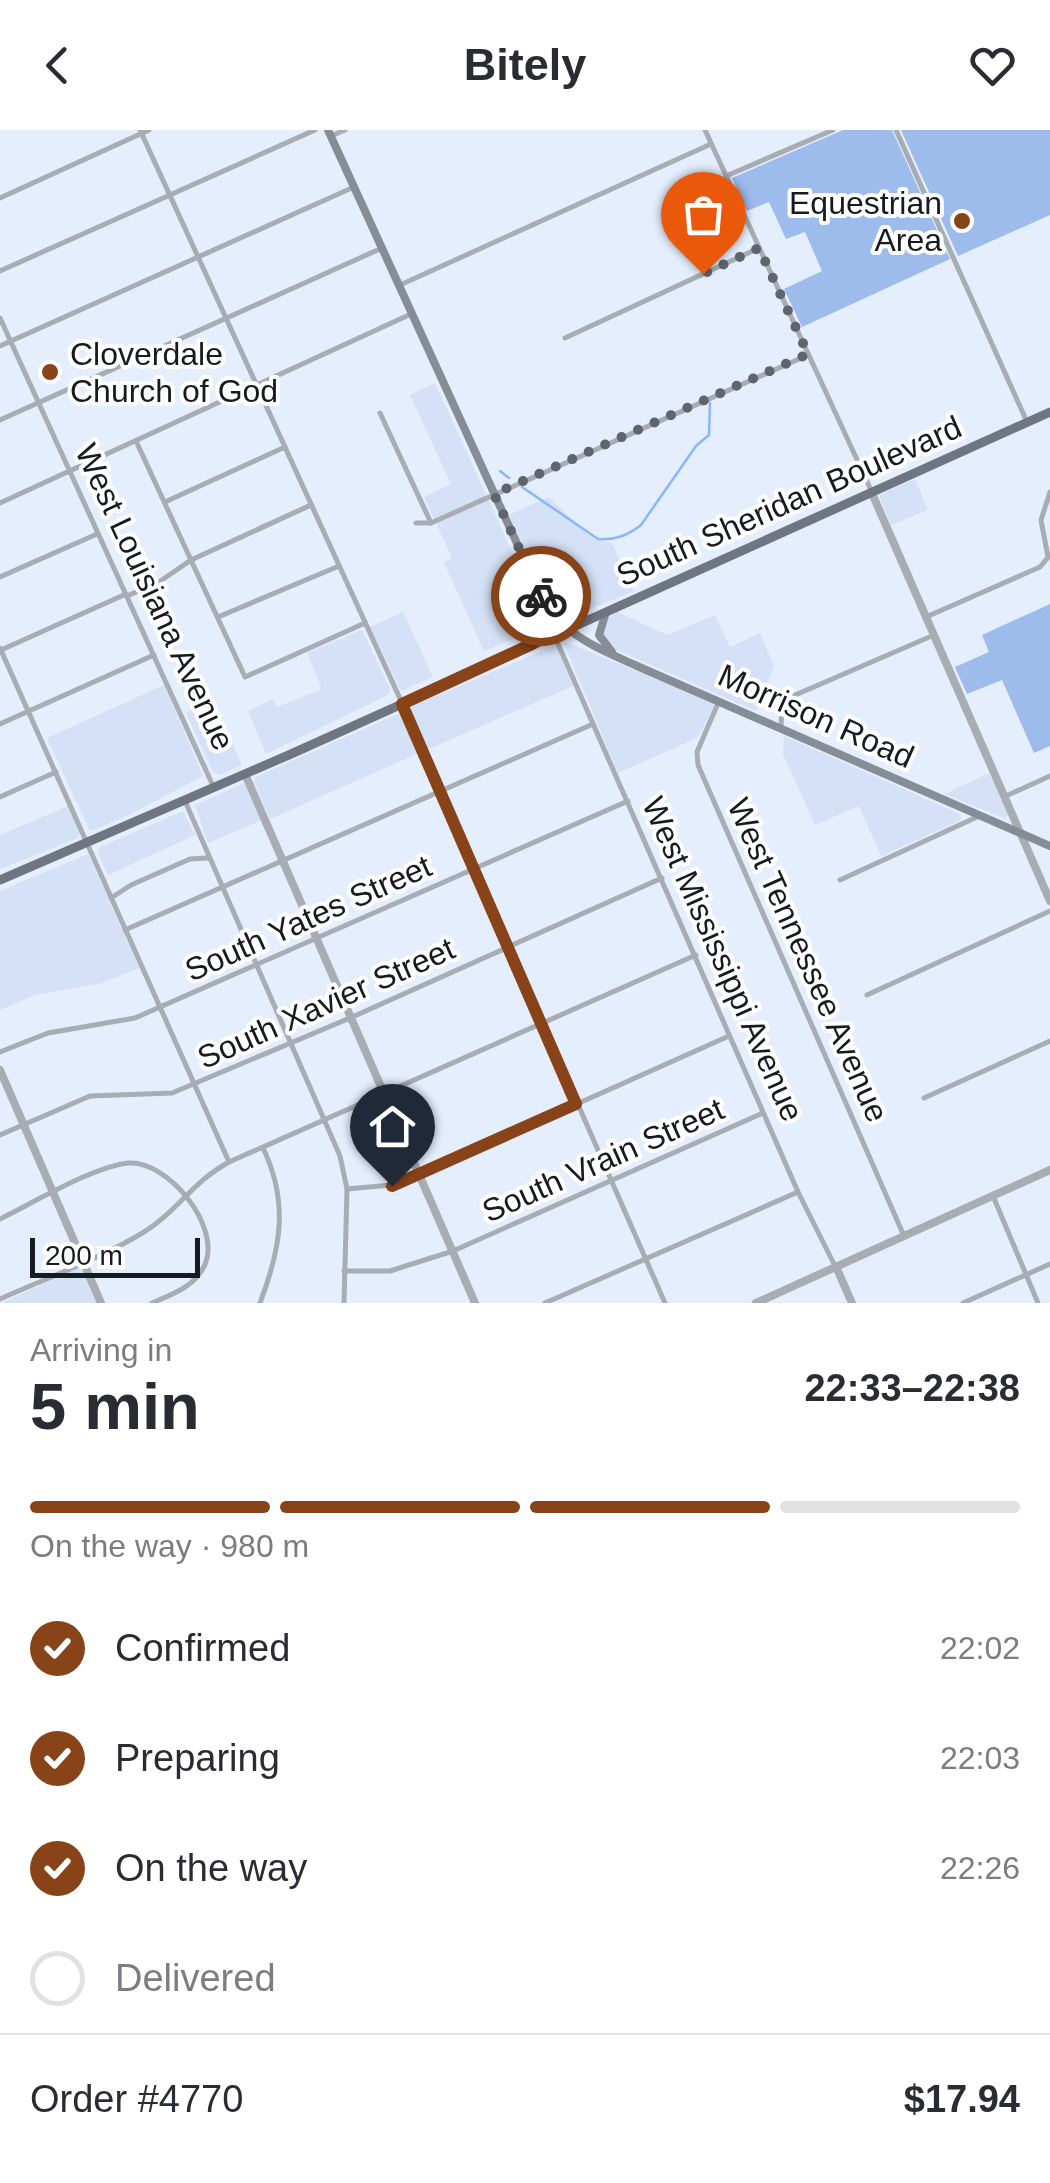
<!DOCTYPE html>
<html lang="en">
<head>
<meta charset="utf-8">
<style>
  body { margin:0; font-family:Arial,sans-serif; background:#f7f7f7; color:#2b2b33; height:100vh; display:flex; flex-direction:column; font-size:38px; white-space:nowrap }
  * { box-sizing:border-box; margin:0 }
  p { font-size:32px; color:#7c7c81 }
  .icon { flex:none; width:55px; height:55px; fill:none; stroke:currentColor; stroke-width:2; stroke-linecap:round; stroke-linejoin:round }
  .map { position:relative; height:1173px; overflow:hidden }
  .panel { display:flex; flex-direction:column; background:#fff; flex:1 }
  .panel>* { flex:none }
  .scale { position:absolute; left:30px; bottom:25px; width:170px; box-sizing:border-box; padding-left:10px; border:5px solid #171a1f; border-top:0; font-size:28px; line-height:35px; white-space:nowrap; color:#171a1f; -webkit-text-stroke:8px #fff; paint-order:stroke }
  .pin { position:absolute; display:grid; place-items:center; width:85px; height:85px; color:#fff; margin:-102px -42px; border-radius:50% 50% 50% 0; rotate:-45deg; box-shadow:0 0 10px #0007 }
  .pin .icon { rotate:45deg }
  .courier { position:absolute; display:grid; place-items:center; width:100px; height:100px; margin:-50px; border:8px solid #884418; border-radius:50%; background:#fff; color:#222; box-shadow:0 2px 12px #0007 }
  .headline em { font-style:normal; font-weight:700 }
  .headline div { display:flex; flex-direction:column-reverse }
  .headline { display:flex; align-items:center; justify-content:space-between; height:170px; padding:0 30px }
  h1 { font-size:65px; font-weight:700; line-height:75px }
  .bar { display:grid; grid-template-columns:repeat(4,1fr); gap:15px 10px; align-content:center; height:120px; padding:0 30px }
  .bar i { height:12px; border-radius:8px; background:#e1e1e2 }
  .bar .on { background:#884418 }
  .bar p { grid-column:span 4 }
  .line { display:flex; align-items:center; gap:25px; padding:0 30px; border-top:2px solid #e1e1e2 }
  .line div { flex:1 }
  ol { padding:0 30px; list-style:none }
  li { display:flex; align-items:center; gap:30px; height:110px }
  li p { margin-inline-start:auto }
  li .icon { padding:10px; border-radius:50%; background:#884418; color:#fff; stroke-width:4 }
  li:last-child { color:#7c7c81 }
  li i { width:55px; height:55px; border:5px solid #e1e1e2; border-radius:50% }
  header { display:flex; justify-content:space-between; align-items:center; height:130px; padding:0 30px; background:#fff; font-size:45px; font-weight:700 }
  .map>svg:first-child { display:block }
  .built { fill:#d4e1f6 }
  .green { fill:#9dbbeb }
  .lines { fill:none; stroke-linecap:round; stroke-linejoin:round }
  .stream { stroke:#89b6fd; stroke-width:2.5 }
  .minor { stroke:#a8acb3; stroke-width:5 }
  .tertiary { stroke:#a8acb3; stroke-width:8 }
  .secondary { stroke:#878d96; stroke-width:8 }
  .primary { stroke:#6f7681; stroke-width:9 }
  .done { stroke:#5f646d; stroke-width:10; stroke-dasharray:0 18 }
  .route { stroke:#884418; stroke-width:12 }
  .poi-dot { fill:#884418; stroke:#fff; stroke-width:4 }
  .labels { text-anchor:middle; stroke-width:8; stroke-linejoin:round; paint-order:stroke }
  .poi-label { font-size:32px; fill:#171a1f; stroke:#fff; text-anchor:end }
  .street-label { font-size:32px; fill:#171a1f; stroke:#fff }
</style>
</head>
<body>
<header><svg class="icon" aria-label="back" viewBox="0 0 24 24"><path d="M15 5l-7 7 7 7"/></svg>Bitely<svg class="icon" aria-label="heart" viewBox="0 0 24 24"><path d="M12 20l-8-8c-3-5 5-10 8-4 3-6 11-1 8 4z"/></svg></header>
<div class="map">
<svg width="1050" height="1173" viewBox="0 0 1050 1173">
  <rect width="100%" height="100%" fill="#e5eefd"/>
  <g class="built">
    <polygon points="435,253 543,489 537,499 484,521 444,433 452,428 424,367 451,354 410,265"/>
    <polygon points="915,349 928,380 891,395 879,365"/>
    <polygon points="549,367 593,409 612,413 634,461 569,488 547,467 509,385"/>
    <polygon points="403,482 433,547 401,561 370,497"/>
    <polygon points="617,482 667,505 715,485 730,517 760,503 774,536 756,581 610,517 602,506 608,489"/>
    <polygon points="362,500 390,559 388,565 266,624 248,581 273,569 277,577 322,559 307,523"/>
    <polygon points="563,511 712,572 714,576 697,608 618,643"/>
    <polygon points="556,515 573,556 427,620 410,581 413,576"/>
    <polygon points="164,555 203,646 127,686 90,701 47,608"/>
    <polygon points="213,571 242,635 219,645 213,642 186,583"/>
    <polygon points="400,583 419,623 270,689 254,652 256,647"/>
    <polygon points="784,606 960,684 961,690 881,726 859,676 815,695 783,624"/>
    <polygon points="989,643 1008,685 1006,689 945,664"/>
    <polygon points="244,653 262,690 208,713 195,675"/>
    <polygon points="68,676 80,702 78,708 0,739 0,705"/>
    <polygon points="183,681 195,705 108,745 97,721 100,717"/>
    <polygon points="88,724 139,838 102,853 35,865 0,880 0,761"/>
    <polygon points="78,1138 84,1142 98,1173 2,1173"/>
  </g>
  <g class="green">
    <polygon points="843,0 892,0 950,129 802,197 784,159 822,141 805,102 786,109 769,72 747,81 732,48"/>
    <polygon points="901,0 1050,0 1050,85 958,126"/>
    <polygon points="1050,474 1050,616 1034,623 1002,550 967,564 955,537 989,522 982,505"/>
  </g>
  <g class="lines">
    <g class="stream">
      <polyline points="500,341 509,348"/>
      <path d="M522,357l76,52c17,1 29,-3 43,-14l55,-79 13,-11 1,-32"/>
    </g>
    <g class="minor">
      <polyline points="140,0 402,573 665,1173"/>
      <polyline points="705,0 871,360"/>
      <polyline points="896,0 1027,292"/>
      <polyline points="331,6 345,0"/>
      <polyline points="726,46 833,0"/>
      <polyline points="0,68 149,0"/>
      <polyline points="0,141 315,0"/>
      <polyline points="400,155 711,14"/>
      <polyline points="0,188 214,658"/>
      <polyline points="565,208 759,118"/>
      <polyline points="0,216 354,57"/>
      <polyline points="380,283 431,393"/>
      <polyline points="0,290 382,118"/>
      <polyline points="136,311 245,547 365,493"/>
      <polyline points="165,372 285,317"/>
      <polyline points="0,373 411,184"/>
      <polyline points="416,393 431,393 808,225"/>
      <polyline points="1048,427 1041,390 1050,362"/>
      <polyline points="0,447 97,404"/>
      <polyline points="127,466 159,452 191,430 311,375"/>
      <polyline points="218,487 339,436"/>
      <polyline points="926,487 1040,437 1050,425"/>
      <polyline points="555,507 798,1062 835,1136"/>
      <polyline points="0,518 229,1032"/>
      <polyline points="1,520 126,464"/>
      <polyline points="719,571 697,622 698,635 904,1106"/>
      <polyline points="0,594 154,525"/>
      <polyline points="781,598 782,574 786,569 934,505"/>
      <polyline points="0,667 56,642"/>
      <polyline points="1004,667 1050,646"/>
      <polyline points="185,671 340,1026 347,1059 344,1173"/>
      <polyline points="840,750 977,687"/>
      <polyline points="111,768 131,755 190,729 207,728"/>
      <polyline points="125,800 593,594"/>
      <polyline points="867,865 1050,781"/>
      <polyline points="0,922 48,903 135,888 628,671"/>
      <polyline points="924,968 1050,911"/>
      <polyline points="0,1005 90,966 172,963 350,888 662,748"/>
      <polyline points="347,1059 391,1055 420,1044 729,906"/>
      <polyline points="993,1066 1038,1173"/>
      <path d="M0,1089c33,-16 94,-53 129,-56 39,-2 90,61 77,99 -9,24 -33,32 -54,41"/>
      <polyline points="344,1141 390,1141 453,1121 763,983"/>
      <path d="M0,1169c47,-21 100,-40 144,-67 34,-21 48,-50 85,-70l467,-207"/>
      <path d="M260,1173c21,-55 29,-101 3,-155"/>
      <polyline points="545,1173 798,1062"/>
      <polyline points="963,1173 1050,1134"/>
    </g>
    <g class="tertiary">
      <polyline points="871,361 1050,771"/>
      <polyline points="245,644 475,1173"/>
      <polyline points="0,940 101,1173"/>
      <polyline points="837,1139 852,1173"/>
      <polyline points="756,1173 1050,1040"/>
    </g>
    <g class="secondary">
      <path d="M328,0l208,455c25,50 53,59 101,81l413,180"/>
      <polyline points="606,482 599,505 612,522"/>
      <polyline points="533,512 546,494 546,476"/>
    </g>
    <polyline class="primary" points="0,750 291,624 1050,282"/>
  </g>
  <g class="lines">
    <polyline class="done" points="541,466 494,364 808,224 759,118 703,144"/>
    <path class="route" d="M392,1056l184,-82 -174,-400 130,-60c16,-14 19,-30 9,-48"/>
  </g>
  <g class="poi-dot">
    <circle cx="962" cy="91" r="10"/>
    <circle cx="50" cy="242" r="10"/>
  </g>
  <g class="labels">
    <g class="poi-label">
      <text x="942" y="84">Equestrian<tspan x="942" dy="37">Area</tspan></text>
      <text x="70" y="235" text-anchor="start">Cloverdale<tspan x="70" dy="37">Church of God</tspan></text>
    </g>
    <g class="street-label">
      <text transform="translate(789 371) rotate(-24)" y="11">South Sheridan Boulevard</text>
      <text transform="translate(155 467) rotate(65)" y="11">West Louisiana Avenue</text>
      <text transform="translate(816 586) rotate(24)" y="11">Morrison Road</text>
      <text transform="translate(308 788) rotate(-24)" y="11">South Yates Street</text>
      <text transform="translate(723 829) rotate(66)" y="11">West Mississippi Avenue</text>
      <text transform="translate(808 830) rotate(66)" y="11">West Tennessee Avenue</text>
      <text transform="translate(326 873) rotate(-24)" y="11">South Xavier Street</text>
      <text transform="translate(603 1030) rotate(-24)" y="11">South Vrain Street</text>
    </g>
  </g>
</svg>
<div class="scale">200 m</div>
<div class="pin" style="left:703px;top:144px;background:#ea580c"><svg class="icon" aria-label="bag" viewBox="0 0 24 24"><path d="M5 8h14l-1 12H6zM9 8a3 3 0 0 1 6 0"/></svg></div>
<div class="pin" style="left:392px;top:1056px;background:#1f2937"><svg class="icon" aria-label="home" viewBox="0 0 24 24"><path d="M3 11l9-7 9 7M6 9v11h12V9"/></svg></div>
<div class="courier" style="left:541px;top:466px"><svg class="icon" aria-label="bike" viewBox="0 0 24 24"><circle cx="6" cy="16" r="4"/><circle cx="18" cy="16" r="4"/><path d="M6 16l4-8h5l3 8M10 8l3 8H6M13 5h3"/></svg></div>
</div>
<section class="panel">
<div class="headline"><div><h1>5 min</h1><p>Arriving in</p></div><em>22:33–22:38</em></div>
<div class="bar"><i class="on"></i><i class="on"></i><i class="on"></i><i></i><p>On the way · 980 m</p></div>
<ol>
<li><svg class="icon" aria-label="check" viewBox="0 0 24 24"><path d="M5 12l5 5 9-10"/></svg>Confirmed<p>22:02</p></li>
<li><svg class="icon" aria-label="check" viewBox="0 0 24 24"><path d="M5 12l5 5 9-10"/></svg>Preparing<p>22:03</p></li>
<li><svg class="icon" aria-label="check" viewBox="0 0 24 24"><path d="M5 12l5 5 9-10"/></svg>On the way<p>22:26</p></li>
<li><i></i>Delivered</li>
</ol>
<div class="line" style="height:130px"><div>Order #4770</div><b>$17.94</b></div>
</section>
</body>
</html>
